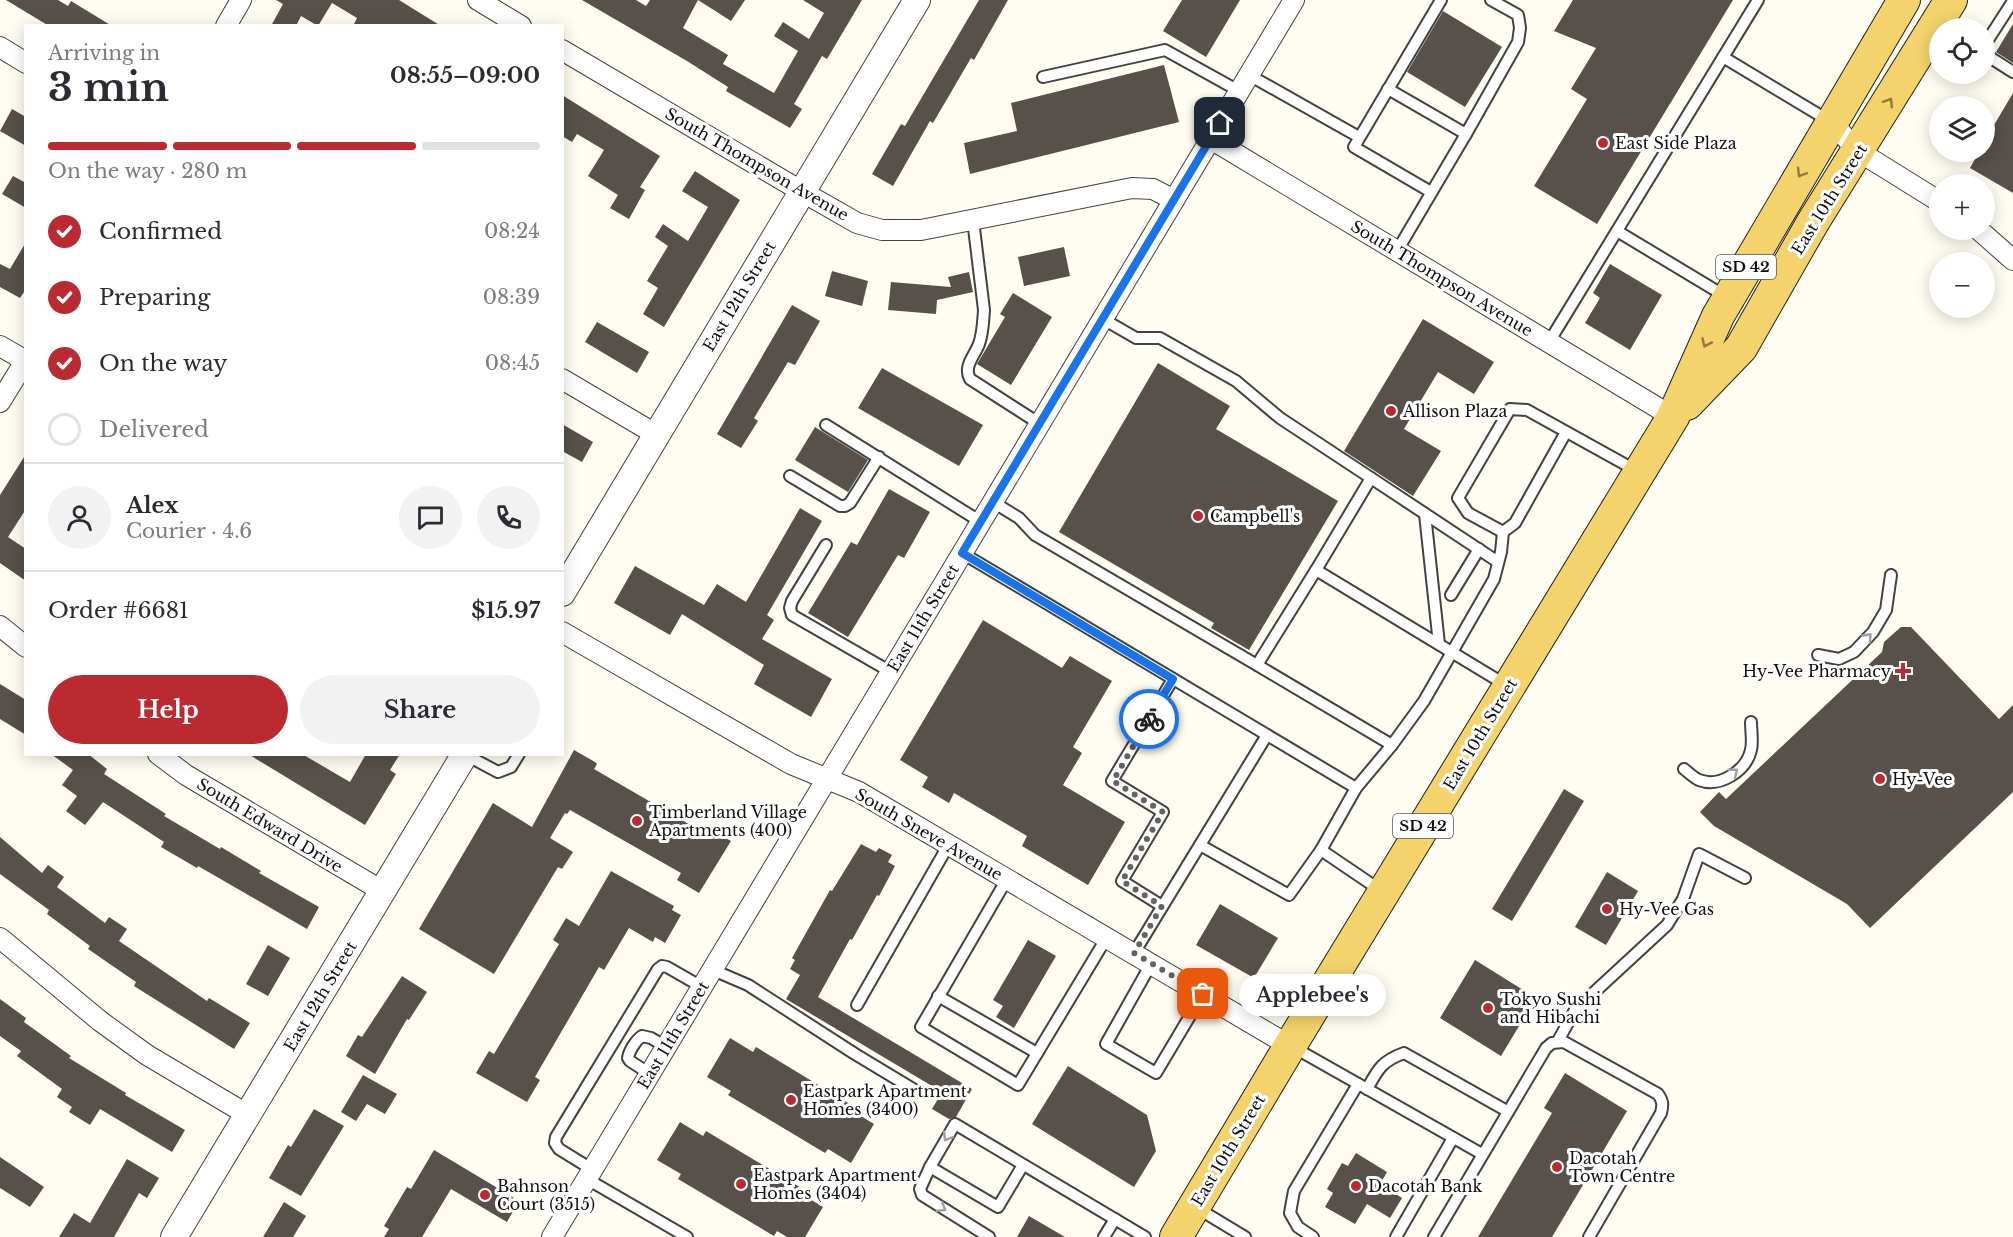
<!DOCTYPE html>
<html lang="en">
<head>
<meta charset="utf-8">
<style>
  body { margin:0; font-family:"Libre Baskerville",serif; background:#f2f2f3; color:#2b2b33; height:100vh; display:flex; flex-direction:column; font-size:22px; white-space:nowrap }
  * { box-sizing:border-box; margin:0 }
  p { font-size:20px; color:#7c7c81 }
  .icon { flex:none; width:33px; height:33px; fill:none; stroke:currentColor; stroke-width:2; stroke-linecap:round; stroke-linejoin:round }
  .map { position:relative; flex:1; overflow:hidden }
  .sheet { position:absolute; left:24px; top:24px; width:540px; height:732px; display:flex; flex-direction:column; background:#fff; border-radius:0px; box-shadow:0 3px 15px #0003 }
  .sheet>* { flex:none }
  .tools { position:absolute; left:1929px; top:18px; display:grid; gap:12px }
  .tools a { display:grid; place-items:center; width:66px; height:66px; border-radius:50%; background:#fff; box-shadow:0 3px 15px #0003; font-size:30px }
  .pin { position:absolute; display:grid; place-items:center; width:51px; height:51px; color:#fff; margin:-26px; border-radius:12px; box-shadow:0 3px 9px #0006 }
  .courier { position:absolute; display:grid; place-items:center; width:60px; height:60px; margin:-30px; border:4px solid #1a73e8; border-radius:50%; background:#fff; color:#222; box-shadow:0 2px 8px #0007 }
  .bubble { position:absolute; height:42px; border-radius:21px; background:#fff; box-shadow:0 3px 15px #0003; font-size:20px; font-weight:700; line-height:42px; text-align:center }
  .summary em { font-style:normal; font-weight:700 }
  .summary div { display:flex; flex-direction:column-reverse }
  .summary { display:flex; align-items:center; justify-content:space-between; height:102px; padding:0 24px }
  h1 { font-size:39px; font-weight:700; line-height:45px }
  .bar { display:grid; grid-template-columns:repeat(4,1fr); gap:9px 6px; align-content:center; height:72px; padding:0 24px }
  .bar i { height:8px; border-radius:4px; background:#e1e1e2 }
  .bar .selected { background:#bc2a31 }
  .bar p { grid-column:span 4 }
  .line { display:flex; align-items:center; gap:15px; padding:0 24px; border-top:2px solid #e1e1e2 }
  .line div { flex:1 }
  .round { display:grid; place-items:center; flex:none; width:63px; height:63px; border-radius:32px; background:#f2f2f3 }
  ol { padding:0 24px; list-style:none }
  li { display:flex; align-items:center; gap:18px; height:66px }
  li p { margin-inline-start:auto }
  li .icon { padding:6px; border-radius:50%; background:#bc2a31; color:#fff; stroke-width:4 }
  li:last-child { color:#7c7c81 }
  li i { width:33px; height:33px; border:3px solid #e1e1e2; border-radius:50% }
  .primary-button { display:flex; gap:12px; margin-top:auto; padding:12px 24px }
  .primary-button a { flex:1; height:69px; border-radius:36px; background:#bc2a31; color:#fff; font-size:24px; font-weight:700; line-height:69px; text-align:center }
  .primary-button a+a { background:#f2f2f3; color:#2b2b33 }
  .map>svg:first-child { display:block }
  .building { fill:#57504b }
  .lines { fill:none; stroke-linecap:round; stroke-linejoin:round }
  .service-casing { stroke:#424242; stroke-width:14 }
  .minor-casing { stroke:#424242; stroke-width:22 }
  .tertiary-casing { stroke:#424242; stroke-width:28 }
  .primary-casing { stroke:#202020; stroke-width:34 }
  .service { stroke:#fff; stroke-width:10 }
  .minor { stroke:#fff; stroke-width:20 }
  .tertiary { stroke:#fff; stroke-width:26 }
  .primary { stroke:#f4d36c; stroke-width:32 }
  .oneway { stroke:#8d7b42 }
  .oneway2 { stroke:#9f9f9f }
  .done { stroke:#63625e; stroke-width:6; stroke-dasharray:0 10.8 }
  .route { stroke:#1a73e8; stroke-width:8 }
  .poi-dot { fill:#bc2a31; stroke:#fff; stroke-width:2 }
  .labels { text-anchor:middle; stroke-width:6; stroke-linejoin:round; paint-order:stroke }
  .shield { fill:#fff; stroke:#575757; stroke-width:1.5 }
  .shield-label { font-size:15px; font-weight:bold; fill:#0f0f0f }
  .poi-label { font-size:16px; fill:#0f0f0f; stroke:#fff; text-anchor:start }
  .street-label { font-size:16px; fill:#0f0f0f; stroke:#fff }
</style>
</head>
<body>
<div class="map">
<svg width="2013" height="1237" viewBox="0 0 2013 1237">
  <rect width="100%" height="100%" fill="#fffcf1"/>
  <g class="building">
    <polygon points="6,0 58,0 68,6 71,1 112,26 49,26"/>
    <polygon points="276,0 399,0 441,26 353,26 357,18 332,3 318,26 301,16 296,26 271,26 283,4"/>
    <polygon points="582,0 636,0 646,6 650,0 745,0 731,21 698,0 683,28 728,55 723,64 774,93 798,51 774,36 783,22 809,39 824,13 803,0 862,0 827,59 822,56 794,104 802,109 790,128 726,91 728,87 687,61"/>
    <polygon points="979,0 1008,0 974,60 971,58 933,123 930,121 893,186 872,174 901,124 905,126"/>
    <polygon points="1182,0 1240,0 1206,57 1163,31"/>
    <polygon points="1573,0 1733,0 1597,224 1534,186 1587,99 1571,89 1596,48 1554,31"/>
    <polygon points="1443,11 1502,47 1465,107 1407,72"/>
    <polygon points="2013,24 2013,63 1996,52"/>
    <polygon points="1164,65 1179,122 970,174 964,143 1017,131 1011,103"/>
    <polygon points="2013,93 2013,193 1970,168 1979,152 1984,152 1984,142"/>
    <polygon points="562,95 660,156 640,187 645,190 629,219 610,208 618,195 588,176 604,150 577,134 572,142 562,136"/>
    <polygon points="12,109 26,117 26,146 0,131"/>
    <polygon points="695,171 740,200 664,327 643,314 658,288 647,281 668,246 655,237 663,224 688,241 708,207 682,191"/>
    <polygon points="13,176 26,183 26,208 2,194"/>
    <polygon points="26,242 26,289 20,298 0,287 0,264 10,269"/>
    <polygon points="1064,247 1070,276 1024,286 1018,257"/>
    <polygon points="1610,264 1662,295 1630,350 1585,323 1600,298 1593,293"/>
    <polygon points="832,271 868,281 862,306 825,296"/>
    <polygon points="969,272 973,292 937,300 936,314 888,310 891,282 951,287 948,277"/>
    <polygon points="1013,293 1052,317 1011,385 977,364 1005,317 1000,314"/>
    <polygon points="792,305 820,321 795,365 788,362 754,418 758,421 741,448 717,434"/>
    <polygon points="1423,319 1494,362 1474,394 1438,372 1404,429 1441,451 1413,496 1344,451"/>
    <polygon points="597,322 649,352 637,373 585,342"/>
    <polygon points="1158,363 1230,406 1216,429 1338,501 1249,650 1211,628 1214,623 1059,532"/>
    <polygon points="882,368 983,425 959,466 858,408"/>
    <polygon points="562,424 593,442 582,462 562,451"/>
    <polygon points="815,427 868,460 848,492 795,460"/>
    <polygon points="26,454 26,509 8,537 26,549 26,581 0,563 0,495"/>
    <polygon points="889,489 930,512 904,558 898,555 848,637 808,613 851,542 857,545"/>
    <polygon points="800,508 822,521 767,615 774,620 762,639 832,679 811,717 754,684 764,665 682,614 670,635 614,603 635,566 704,605 717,584 746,602"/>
    <polygon points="983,620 1062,668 1070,656 1112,681 1073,747 1082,753 1063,785 1125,822 1088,885 1022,846 1027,836 954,793 949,803 922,787 928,777 900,760"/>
    <polygon points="1901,627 1911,627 1999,719 2013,705 2013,792 1870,928 1847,904 1714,826 1700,812 1719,792 1726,799 1882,652 1884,642"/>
    <polygon points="0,684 26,700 26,735 0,719"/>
    <polygon points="574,750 595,762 597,764 594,769 704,833 709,829 731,841 699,893 677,880 681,873 570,810 567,814 565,813 550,838 573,852 562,869 558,867 494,974 419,929 493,803 532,827"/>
    <polygon points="51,754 88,754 107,769 104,774 166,814 164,816 220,849 221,847 261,871 259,873 319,907 307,929 198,866 197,868 161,847 164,842 103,802 85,825 66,811 77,796 62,785 73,770"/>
    <polygon points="248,754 302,754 350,782 366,754 400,754 390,770 396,774 365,825"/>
    <polygon points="1564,789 1584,801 1512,921 1492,909"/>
    <polygon points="0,837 42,873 48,865 64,877 57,887 105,923 109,917 127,929 119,941 207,1001 209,998 250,1023 234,1049 134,986 136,982 88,949 90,946 47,914 49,910 0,874"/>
    <polygon points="861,844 876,852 879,848 892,855 888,862 895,866 879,896 877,895 852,940 850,939 818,997 972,1089 956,1117 949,1119 932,1109 942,1092 786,999 800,975 790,969 795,960 792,958 830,890 832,891"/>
    <polygon points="611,871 674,906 672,910 681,915 665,943 655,937 653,942 629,928 604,970 599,967 535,1077 540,1080 527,1102 476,1073 489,1051 494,1054 559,944 553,940 566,918 579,926"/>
    <polygon points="1607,872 1638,891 1606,945 1575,927"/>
    <polygon points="1220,904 1278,938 1254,978 1196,945"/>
    <polygon points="1028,940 1056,956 1014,1028 996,1017 1003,1006 993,1000"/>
    <polygon points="268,945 290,958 268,996 246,984"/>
    <polygon points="1475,960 1536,998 1501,1056 1440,1018"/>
    <polygon points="402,976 427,992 409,1020 407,1019 375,1074 346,1056 358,1035 362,1037"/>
    <polygon points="0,999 26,1018 24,1022 71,1056 69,1058 126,1093 125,1095 185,1130 172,1152 100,1109 90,1125 69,1112 72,1107 57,1097 62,1089 17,1056 21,1051 0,1036"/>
    <polygon points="730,1038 753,1052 756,1047 853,1106 851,1110 874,1124 851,1163 828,1149 825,1153 728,1095 731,1091 707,1077"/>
    <polygon points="1068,1066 1147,1115 1156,1151 1134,1187 1032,1124"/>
    <polygon points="1565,1073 1627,1111 1552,1237 1478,1237 1552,1113 1544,1108"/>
    <polygon points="363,1075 397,1094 385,1114 367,1104 356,1121 341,1112"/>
    <polygon points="314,1109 344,1126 301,1196 269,1178 288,1145 291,1147"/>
    <polygon points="680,1122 703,1136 706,1131 803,1189 800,1193 823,1207 805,1237 787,1237 777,1231 774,1236 678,1179 681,1174 657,1160"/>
    <polygon points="434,1150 519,1201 507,1222 451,1189 422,1237 384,1237 389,1229 384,1226 407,1187 411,1189"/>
    <polygon points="1356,1153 1387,1172 1380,1184 1402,1198 1390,1218 1367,1204 1355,1224 1325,1207 1333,1193 1327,1189 1342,1163 1348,1166"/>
    <polygon points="0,1157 44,1187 30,1207 0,1188"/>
    <polygon points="127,1159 159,1178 147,1198 139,1193 114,1237 59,1237 74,1213 90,1223"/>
    <polygon points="284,1202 306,1216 293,1237 263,1237"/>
    <polygon points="1029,1216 1065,1237 1017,1237"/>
  </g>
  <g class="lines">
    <defs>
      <g id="service">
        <polyline points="1984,46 2013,1"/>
        <polyline points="1984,48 1991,58 2013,72"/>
        <polyline points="1723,57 1831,122"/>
        <polyline points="1249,75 1359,137"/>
        <polyline points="1043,77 1165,50 1239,91"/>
        <polyline points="1388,89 1466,134 1397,251"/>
        <polyline points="1466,134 1518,42 1520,28 1518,15 1491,0"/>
        <polyline points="1431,192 1354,147 1441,0"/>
        <path d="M973,220l11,90c-1,12 -1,23 -5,34 -4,11 -16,22 -9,35l70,45"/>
        <polyline points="1617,231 1725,296"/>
        <polyline points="1103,319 1136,338 1160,338 1236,381 1280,418 1371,478 1316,570"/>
        <polyline points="1549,342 1758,0"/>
        <polyline points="826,425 981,522"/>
        <polyline points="1566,432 1515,523 1503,532 1468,513 1458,498 1510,409 1527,410 1637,471"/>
        <polyline points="790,476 840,506 845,506 850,503 879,457"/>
        <polyline points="1371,478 1498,562"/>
        <polyline points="993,502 1019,518 1035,535 1257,665 1316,570 1506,685"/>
        <polyline points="1425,514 1439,644"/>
        <polyline points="826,545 792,601 790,608 792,615 891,672"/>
        <polyline points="962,553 1356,788 1321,850 1380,890"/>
        <polyline points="1451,595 1479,549"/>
        <polyline points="1818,655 1839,659 1854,652 1873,632 1886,610 1891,575"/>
        <polyline points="1257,665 1392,745 1424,701 1494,579 1501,552 1503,532"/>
        <polyline points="466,755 498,772 511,767 519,754"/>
        <path d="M1684,769c4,3 10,9 15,11 21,8 47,-9 52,-30 2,-8 0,-19 0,-28"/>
        <polyline points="1356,788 1392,745"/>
        <polyline points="1200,845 1289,895 1321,850"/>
        <polyline points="1007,879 921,1027 1018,1085 1107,937"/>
        <polyline points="1162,906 1122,881 1163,812 1112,781 1173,679"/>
        <polyline points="1134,953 1267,735"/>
        <polyline points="1151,964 1106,1044 1156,1073 1203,994"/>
        <polyline points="713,970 748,985 855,1054 918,1092"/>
        <polyline points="938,996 1037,1053"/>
        <polyline points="857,1005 949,844"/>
        <polyline points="1558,1041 1575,1010 1667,925 1683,899 1699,854 1745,878"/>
        <polyline points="1293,1047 1482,1154"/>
        <path d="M650,1074l-20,-13 -2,-3c1,-7 8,-18 14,-22l9,2 15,9"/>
        <path d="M1367,1089c11,-20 15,-28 37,-36l103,58"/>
        <polyline points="1023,1165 998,1207 930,1167 955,1124 1145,1237"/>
        <polyline points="930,1167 920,1189 922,1195 989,1237"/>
        <polyline points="593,1170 559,1149 555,1143 556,1137 658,969 662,966 667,967 702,987"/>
        <polyline points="587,1179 687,1237"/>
        <polyline points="1197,1208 1245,1237"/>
        <polyline points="1104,1237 1115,1219"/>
        <polyline points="1313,1237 1298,1227 1290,1213 1294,1191 1358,1084"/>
        <polyline points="1396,1237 1453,1138"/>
        <path d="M1434,1237l112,-189 6,-5 12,-1 94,52c5,7 5,11 3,19l-72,124"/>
      </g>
      <g id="minor">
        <polyline points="478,0 521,26"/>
        <polyline points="226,26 241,0"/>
        <polyline points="0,47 26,63"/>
        <polyline points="562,50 801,191 857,223 882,230 921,230 1132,188 1153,189 1174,200"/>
        <polyline points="1831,122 1858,151 1940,202"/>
        <polyline points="1211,139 1673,417"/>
        <polyline points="1979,230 2013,260"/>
        <polyline points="0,346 26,361"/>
        <polyline points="562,379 657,435"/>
        <polyline points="0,402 26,360"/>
        <polyline points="0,626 26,647"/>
        <polyline points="562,632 791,764 859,792 1290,1046"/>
        <polyline points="158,754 186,775 384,892"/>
        <polyline points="0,938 100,1021 147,1055 248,1115"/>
        <polyline points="552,1237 1294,0"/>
      </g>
      <g id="tertiary">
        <polyline points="562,593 917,0"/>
        <polyline points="174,1237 465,754"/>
      </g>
      <g id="primary">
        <polyline points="1687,404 1741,348 1813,222 1951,0"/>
        <polyline points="1176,1237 1290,1046 1673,417 1718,316 1904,0"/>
      </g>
    </defs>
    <use href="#service" class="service-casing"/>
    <use href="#minor" class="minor-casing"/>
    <use href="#tertiary" class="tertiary-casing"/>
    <use href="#primary" class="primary-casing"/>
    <use href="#service" class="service"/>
    <use href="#minor" class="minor"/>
    <use href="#tertiary" class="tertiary"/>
    <use href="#primary" class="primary"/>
  </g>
  <defs><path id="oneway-chevron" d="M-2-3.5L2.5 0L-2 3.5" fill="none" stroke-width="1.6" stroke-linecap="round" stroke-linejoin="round" transform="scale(1.5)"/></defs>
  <g class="oneway">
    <use href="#oneway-chevron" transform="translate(1889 102) rotate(-58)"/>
    <use href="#oneway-chevron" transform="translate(1801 173) rotate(121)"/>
    <use href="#oneway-chevron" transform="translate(1706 343) rotate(114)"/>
  </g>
  <g class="oneway2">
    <use href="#oneway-chevron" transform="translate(1868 637) rotate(-48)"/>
    <use href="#oneway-chevron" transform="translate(1734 772) rotate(-39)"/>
    <use href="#oneway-chevron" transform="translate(947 1137) rotate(121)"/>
    <use href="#oneway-chevron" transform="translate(942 1208) rotate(32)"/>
  </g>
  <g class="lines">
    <polyline class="done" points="1149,719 1113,781 1163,812 1122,881 1162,906 1134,953 1203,994"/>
    <polyline class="route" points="1149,719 1173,679 962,553 1220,123"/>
  </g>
  <g class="poi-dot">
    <circle cx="1603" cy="143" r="6"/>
    <circle cx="1391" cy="411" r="6"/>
    <circle cx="1198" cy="516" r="6"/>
    <path d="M1900 662h6v6h6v6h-6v6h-6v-6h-6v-6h6z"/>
    <circle cx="1880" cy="779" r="6"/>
    <circle cx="637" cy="821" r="6"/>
    <circle cx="1607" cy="909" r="6"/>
    <circle cx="1488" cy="1008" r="6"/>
    <circle cx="791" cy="1100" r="6"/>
    <circle cx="1557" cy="1167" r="6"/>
    <circle cx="741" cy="1184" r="6"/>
    <circle cx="1356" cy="1186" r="6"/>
    <circle cx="485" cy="1195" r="6"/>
  </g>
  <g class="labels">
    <g class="shield">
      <rect x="1716" y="255" width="60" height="24" rx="4.5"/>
      <rect x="1393" y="814" width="60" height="24" rx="4.5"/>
    </g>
    <g class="shield-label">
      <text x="1746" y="272">SD 42</text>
      <text x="1423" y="831">SD 42</text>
    </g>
    <g class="poi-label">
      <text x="1615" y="149">East Side Plaza</text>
      <text x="1403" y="417">Allison Plaza</text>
      <text x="1210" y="522">Campbell's</text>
      <text x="1891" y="677" text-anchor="end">Hy-Vee Pharmacy</text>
      <text x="1892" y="785">Hy-Vee</text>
      <text x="649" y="818">Timberland Village<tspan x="649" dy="18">Apartments (400)</tspan></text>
      <text x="1619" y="915">Hy-Vee Gas</text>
      <text x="1500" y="1005">Tokyo Sushi<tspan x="1500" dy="18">and Hibachi</tspan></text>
      <text x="803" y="1097">Eastpark Apartment<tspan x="803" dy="18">Homes (3400)</tspan></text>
      <text x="1569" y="1164">Dacotah<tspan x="1569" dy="18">Town Centre</tspan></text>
      <text x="753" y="1181">Eastpark Apartment<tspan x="753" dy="18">Homes (3404)</tspan></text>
      <text x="497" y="1192">Bahnson<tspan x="497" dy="18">Court (3515)</tspan></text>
      <text x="1368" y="1192">Dacotah Bank</text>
    </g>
    <g class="street-label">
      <text transform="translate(757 164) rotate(30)" y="6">South Thompson Avenue</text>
      <text transform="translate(1829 199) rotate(-58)" y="6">East 10th Street</text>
      <text transform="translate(1442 278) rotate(31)" y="6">South Thompson Avenue</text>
      <text transform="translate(739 296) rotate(-59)" y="6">East 12th Street</text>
      <text transform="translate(923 618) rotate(-59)" y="6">East 11th Street</text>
      <text transform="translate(1480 734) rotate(-59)" y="6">East 10th Street</text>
      <text transform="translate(270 825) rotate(31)" y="6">South Edward Drive</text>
      <text transform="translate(929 834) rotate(30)" y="6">South Sneve Avenue</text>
      <text transform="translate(320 996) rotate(-59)" y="6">East 12th Street</text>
      <text transform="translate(673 1035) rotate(-59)" y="6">East 11th Street</text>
      <text transform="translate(1228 1150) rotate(-59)" y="6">East 10th Street</text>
    </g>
  </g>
</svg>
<div class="tools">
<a><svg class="icon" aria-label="locate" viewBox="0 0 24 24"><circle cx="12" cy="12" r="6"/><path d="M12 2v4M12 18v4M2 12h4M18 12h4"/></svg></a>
<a><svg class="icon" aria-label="layers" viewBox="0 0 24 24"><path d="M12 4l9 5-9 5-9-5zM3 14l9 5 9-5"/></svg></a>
<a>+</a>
<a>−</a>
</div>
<div class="pin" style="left:1203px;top:994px;background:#ea580c"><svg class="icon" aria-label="bag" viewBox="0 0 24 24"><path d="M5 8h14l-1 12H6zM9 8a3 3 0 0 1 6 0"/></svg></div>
<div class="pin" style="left:1220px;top:123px;background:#1f2937"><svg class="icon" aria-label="home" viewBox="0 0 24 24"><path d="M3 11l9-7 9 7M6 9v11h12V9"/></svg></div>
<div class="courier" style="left:1149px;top:719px"><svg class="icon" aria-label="bike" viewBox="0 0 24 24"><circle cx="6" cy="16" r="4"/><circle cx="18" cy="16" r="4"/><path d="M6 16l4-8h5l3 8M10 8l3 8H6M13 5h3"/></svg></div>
<div class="bubble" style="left:1239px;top:974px;width:147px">Applebee's</div>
<section class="sheet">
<div class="summary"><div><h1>3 min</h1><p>Arriving in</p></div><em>08:55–09:00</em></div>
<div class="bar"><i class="selected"></i><i class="selected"></i><i class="selected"></i><i></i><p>On the way · 280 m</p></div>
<ol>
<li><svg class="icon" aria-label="check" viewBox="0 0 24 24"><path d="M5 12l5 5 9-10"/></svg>Confirmed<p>08:24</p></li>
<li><svg class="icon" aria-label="check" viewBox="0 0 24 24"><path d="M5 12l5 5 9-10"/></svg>Preparing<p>08:39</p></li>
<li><svg class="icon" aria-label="check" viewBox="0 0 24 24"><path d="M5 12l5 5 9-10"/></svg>On the way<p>08:45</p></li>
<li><i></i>Delivered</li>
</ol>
<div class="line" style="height:108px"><a class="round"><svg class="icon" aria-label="person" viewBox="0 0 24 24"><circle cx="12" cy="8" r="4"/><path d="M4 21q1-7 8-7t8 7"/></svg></a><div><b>Alex</b><p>Courier · 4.6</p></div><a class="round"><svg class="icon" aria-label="chat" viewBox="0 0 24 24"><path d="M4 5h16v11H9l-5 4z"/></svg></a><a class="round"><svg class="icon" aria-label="phone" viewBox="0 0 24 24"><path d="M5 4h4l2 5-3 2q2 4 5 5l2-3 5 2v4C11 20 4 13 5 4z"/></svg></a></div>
<div class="line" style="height:78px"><div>Order #6681</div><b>$15.97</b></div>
<div class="primary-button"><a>Help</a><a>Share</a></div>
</section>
</div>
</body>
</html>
